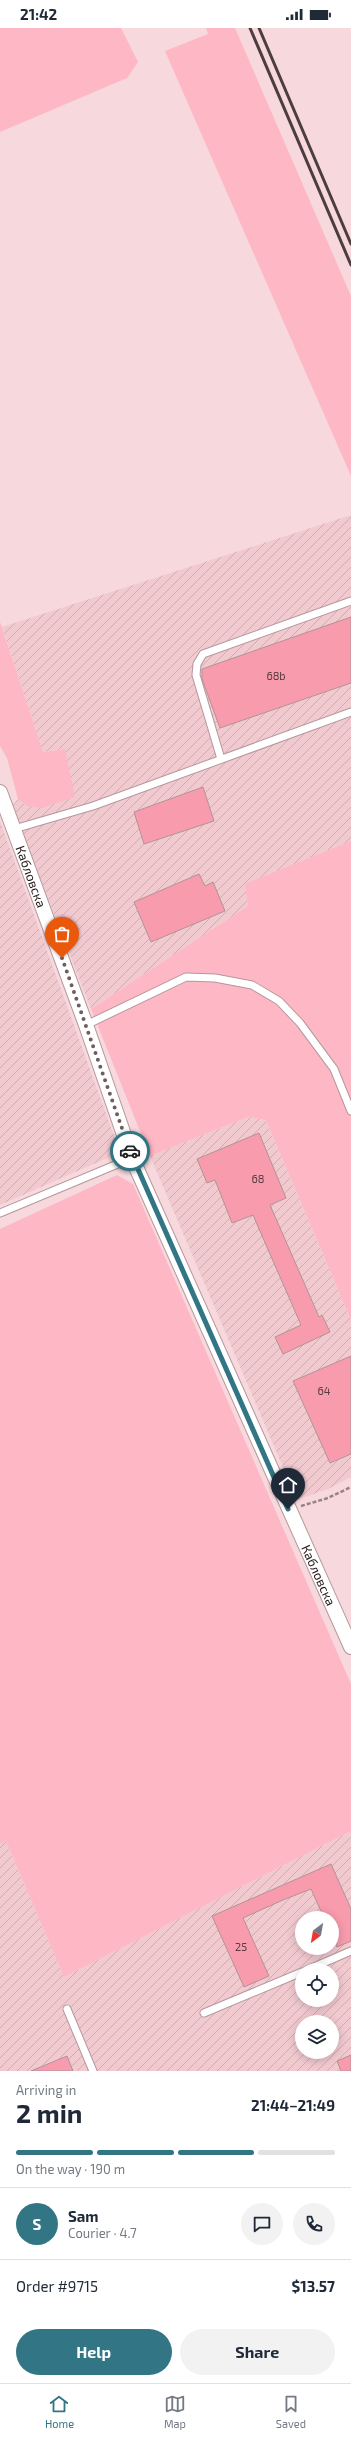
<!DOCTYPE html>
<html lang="en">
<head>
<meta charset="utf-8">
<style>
  body { margin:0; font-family:"Exo 2",sans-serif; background:#f2f2f3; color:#1f2937; height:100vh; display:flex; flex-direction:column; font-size:15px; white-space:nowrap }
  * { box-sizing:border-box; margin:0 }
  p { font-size:13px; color:#747a83 }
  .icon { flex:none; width:22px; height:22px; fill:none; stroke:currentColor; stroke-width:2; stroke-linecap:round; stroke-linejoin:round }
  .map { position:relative; height:2043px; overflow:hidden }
  .side { display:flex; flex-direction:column; background:#fff; flex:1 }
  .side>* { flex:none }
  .needle { width:26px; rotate:211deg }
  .buttons { position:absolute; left:295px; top:1883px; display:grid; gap:8px }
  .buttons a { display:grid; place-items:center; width:44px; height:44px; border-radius:50%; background:#fff; box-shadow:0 2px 10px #0003; font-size:20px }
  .pin { position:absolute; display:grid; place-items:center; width:34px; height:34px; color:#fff; margin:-41px -17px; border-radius:50% 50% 50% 0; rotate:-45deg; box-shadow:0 0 4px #0007 }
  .pin .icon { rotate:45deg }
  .courier { position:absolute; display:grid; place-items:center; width:40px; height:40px; margin:-20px; border:3px solid #327585; border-radius:50%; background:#fff; color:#222; box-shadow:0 1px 5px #0007 }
  .head em { font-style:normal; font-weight:700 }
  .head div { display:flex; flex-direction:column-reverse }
  .head { display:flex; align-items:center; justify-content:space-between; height:68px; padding:0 16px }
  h1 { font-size:26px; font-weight:700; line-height:30px }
  .bar { display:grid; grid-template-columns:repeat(4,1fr); gap:6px 4px; align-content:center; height:48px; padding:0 16px }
  .bar i { height:5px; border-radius:3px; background:#e0e1e3 }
  .bar .on { background:#327585 }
  .bar p { grid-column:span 4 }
  .line { display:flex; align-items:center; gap:10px; padding:0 16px; border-top:1px solid #e0e1e3 }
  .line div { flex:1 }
  .round { display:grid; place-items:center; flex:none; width:42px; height:42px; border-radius:21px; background:#f2f2f3 }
  .cta { display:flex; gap:8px; margin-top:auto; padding:8px 16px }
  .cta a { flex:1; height:46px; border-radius:24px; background:#327585; color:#fff; font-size:16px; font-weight:700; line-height:46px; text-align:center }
  .cta a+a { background:#f2f2f3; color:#1f2937 }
  .status { display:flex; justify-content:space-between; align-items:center; height:28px; padding:0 20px; background:#fff; direction:ltr }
  .status svg { height:11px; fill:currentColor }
  .menu { display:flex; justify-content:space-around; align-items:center; height:56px; border-top:1px solid #e0e1e3; background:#fff; font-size:11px; color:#747a83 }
  .menu a { display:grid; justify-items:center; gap:2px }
  .menu .on { color:#327585 }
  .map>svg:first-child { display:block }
  .industrial { fill:url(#industrial-furrows); fill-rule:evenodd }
  .grass { fill:#feb7c4 }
  .building { fill:#f79bad; stroke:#b09398 }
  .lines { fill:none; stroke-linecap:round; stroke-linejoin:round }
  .lane-casing { stroke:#b4979c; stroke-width:9 }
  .street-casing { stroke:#b4979c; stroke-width:16 }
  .path { stroke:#998387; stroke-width:2.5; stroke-dasharray:4 2; stroke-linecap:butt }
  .lane { stroke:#fff; stroke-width:7 }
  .street { stroke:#fff; stroke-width:14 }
  .rail { stroke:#4c3d40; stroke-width:3 }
  .done { stroke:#6f5d60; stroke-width:4; stroke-dasharray:0 7.2 }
  .route { stroke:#327585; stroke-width:5 }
  .labels { text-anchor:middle; stroke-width:3; stroke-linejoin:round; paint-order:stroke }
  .number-label { font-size:11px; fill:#5a3b41 }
  .street-label { font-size:13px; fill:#261b1d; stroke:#fce8eb }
</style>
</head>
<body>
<div class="status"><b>21:42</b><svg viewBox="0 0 49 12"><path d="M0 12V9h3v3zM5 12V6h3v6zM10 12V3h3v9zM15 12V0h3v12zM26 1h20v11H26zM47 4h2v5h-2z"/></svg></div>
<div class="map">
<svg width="351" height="2043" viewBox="0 0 351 2043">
  <defs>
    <pattern id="industrial-furrows" width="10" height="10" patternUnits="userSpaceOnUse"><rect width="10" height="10" fill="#f1cad0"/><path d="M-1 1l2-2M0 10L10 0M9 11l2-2" fill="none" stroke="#ceadb2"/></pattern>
  </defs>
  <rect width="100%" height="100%" fill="#f7d8dd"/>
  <g class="industrial">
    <polygon points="351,487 351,813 246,856 248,878 91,981 12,778 18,771 27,778 64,721 43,724 2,599"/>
    <polygon points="0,793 117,1116 112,1128 0,1177"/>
    <polygon points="248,1089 266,1092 351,1292 351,1449 328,1461 297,1472 150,1128"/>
    <path d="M351,1803v240h-351v-227l6,-3 58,136zM302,1890h30v30h-30zM302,1942h30v30h-30zM302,1994h30v30h-30z"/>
  </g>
  <g class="grass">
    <polygon points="0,0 121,0 138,34 127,50 0,104"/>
    <polygon points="206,0 235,0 351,268 351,448 165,23 208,6"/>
    <polygon points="0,594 43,724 65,721 75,769 42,780 27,778 18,771 7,730 0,718"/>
    <polygon points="351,813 351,1292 266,1092 248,1089 150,1128 91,981 248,878 245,856"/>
    <polygon points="117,1147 133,1156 351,1656 351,1803 64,1949 6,1813 0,1816 0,1201"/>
  </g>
  <g class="building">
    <polygon points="351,589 351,655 220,700 202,651 202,641"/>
    <polygon points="203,759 214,793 144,816 134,784"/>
    <polygon points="199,846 205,858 213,854 225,883 151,914 134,874"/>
    <polygon points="259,1105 286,1170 270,1177 319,1289 322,1287 330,1304 283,1326 275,1309 301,1297 253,1187 232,1195 215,1152 207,1155 197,1131"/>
    <polygon points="351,1328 351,1426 330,1435 293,1353"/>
    <polygon points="331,1836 351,1881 351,1913 337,1919 332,1908 332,1890 324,1890 311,1861 283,1872 243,1890 269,1948 244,1959 212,1888"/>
    <polygon points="351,2027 351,2043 341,2043 337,2033"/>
    <polygon points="67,2028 73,2043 31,2043"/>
  </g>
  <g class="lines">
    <defs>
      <g id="lane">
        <polyline points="221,731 196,647 197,636 203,626 351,573"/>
        <polyline points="14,801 93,778 351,684"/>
        <polyline points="86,997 186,949 215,950 252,957 279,973 300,995 334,1041 351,1083"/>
        <polyline points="0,1185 132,1130"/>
        <polyline points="307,1942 351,1923"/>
        <polyline points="67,1981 93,2043"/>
        <polyline points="204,1985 302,1944"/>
      </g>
      <g id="street">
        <path id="s1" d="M0,764l86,233 46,133 219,489"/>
      </g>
    </defs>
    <use href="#lane" class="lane-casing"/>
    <use href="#street" class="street-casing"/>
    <polyline class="path" points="301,1478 328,1470 351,1459"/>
    <use href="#lane" class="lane"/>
    <use href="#street" class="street"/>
    <g class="rail">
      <polyline points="250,0 351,237"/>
      <polyline points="259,0 351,216"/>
    </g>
  </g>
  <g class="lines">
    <polyline class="done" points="62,930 130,1123"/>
    <polyline class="route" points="130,1123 288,1481"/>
  </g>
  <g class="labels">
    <g class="number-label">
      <text x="276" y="652">68b</text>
      <text x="258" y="1155">68</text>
      <text x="324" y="1367">64</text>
      <text x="241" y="1923">25</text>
    </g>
    <g class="street-label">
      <text dy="5" stroke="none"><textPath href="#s1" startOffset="90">Кабловска</textPath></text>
      <text dy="5" stroke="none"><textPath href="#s1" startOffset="846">Кабловска</textPath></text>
    </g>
  </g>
</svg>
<div class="buttons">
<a><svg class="needle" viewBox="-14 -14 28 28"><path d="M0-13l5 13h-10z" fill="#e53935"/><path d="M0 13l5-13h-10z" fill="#747a83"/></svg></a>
<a><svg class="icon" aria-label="locate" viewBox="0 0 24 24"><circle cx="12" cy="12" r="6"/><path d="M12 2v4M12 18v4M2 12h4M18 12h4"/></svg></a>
<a><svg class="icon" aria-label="layers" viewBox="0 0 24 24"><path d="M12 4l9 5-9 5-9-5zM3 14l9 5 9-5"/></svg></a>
</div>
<div class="pin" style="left:62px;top:930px;background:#ea580c"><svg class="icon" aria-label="bag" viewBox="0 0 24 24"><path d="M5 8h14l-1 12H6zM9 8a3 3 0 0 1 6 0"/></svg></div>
<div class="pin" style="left:288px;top:1481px;background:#1f2937"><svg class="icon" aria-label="home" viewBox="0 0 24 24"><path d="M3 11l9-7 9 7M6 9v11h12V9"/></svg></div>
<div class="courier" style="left:130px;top:1123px"><svg class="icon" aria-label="car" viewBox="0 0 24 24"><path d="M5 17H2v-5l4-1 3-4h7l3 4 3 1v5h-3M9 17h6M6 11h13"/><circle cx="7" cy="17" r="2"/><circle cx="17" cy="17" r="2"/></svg></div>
</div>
<section class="side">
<div class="head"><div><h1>2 min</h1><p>Arriving in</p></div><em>21:44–21:49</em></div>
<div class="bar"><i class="on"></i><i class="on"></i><i class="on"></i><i></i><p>On the way · 190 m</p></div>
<div class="line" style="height:72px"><b class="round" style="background:#327585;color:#fff">S</b><div><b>Sam</b><p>Courier · 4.7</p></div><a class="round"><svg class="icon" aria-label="chat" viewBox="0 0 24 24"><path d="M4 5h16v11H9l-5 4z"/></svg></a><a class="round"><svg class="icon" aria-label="phone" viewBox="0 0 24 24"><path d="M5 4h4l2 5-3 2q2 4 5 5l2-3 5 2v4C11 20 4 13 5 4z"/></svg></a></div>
<div class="line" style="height:52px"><div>Order #9715</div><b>$13.57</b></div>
<div class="cta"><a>Help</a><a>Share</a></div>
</section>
<nav class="menu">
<a class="on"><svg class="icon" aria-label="home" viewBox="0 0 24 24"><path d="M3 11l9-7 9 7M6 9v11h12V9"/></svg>Home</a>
<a><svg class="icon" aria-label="map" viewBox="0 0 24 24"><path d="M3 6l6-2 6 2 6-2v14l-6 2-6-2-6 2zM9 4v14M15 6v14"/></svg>Map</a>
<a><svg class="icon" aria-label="saved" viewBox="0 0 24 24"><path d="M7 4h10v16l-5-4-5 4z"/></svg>Saved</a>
</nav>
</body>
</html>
